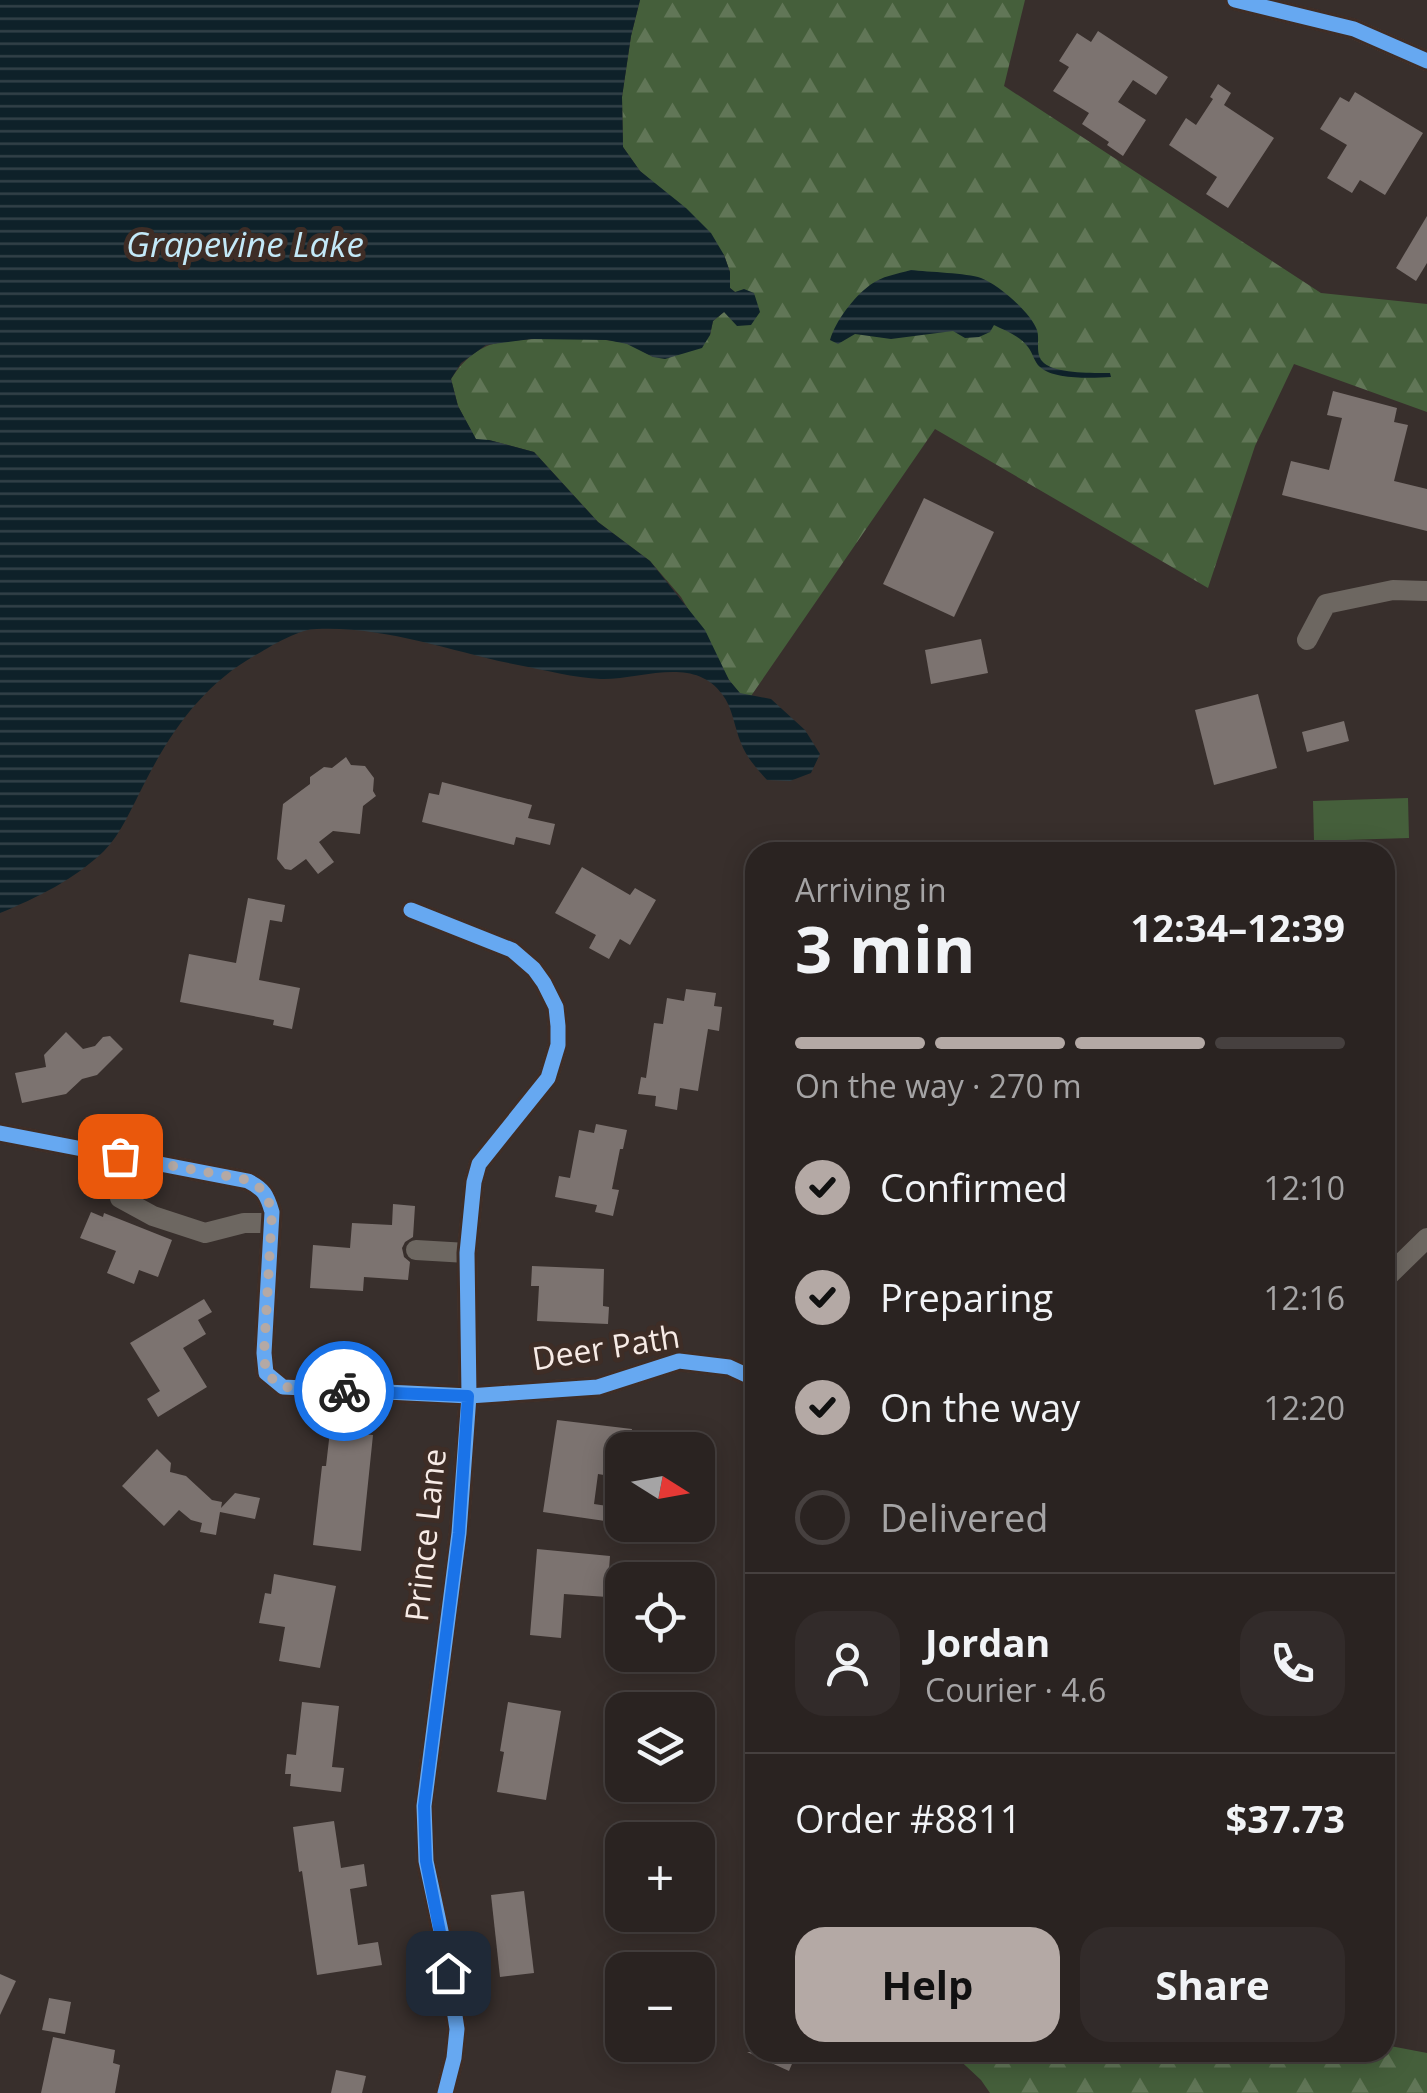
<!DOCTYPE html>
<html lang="en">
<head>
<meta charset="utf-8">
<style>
  body { margin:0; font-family:"Open Sans",sans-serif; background:#322b2a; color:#f1f3f6; height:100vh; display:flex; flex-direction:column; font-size:38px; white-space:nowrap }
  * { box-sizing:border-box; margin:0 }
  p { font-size:32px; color:#a5a4a5 }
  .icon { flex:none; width:55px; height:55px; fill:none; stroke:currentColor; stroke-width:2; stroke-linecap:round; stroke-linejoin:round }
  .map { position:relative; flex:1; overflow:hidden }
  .details { position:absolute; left:745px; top:842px; width:650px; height:1220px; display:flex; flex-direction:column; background:#2a2321; border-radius:30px; box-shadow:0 5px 25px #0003,0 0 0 2px #46403f }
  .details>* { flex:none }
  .needle { width:65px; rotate:101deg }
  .fabs { position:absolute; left:605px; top:1432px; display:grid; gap:20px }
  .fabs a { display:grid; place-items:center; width:110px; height:110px; border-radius:20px; background:#2a2321; box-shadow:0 5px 25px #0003,0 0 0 2px #46403f; font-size:50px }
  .pin { position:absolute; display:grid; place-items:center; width:85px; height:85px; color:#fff; margin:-42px; border-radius:20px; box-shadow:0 5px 15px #0006 }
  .courier { position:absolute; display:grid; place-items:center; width:100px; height:100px; margin:-50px; border:8px solid #1a73e8; border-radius:50%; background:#fff; color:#222; box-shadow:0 2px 12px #0007 }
  .summary em { font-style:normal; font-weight:700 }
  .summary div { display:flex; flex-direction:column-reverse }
  .summary { display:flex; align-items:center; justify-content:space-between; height:170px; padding:0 50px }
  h1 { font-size:65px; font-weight:700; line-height:75px }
  .bar { display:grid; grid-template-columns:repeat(4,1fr); gap:15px 10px; align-content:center; height:120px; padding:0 50px }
  .bar i { height:12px; border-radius:8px; background:#46403f }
  .bar .current { background:#b4a9a5 }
  .bar p { grid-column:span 4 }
  .line { display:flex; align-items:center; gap:25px; padding:0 50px; border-top:2px solid #46403f }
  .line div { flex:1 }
  .round { display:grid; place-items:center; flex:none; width:105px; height:105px; border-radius:30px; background:#322b2a }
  ol { padding:0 50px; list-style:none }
  li { display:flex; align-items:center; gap:30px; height:110px }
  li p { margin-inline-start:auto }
  li .icon { padding:10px; border-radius:50%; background:#b4a9a5; color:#111; stroke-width:4 }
  li:last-child { color:#a5a4a5 }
  li i { width:55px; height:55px; border:5px solid #46403f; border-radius:50% }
  .cta { display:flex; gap:20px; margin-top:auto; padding:20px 50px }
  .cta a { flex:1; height:115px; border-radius:30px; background:#b4a9a5; color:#111; font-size:40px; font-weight:700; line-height:115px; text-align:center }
  .cta a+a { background:#322b2a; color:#f1f3f6 }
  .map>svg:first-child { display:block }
  .grass { fill:#455f3b }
  .forest { fill:url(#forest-firs) }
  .water { fill:url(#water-rules) }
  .building { fill:#7c7370 }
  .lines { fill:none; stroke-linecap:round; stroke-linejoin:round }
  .minor { stroke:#6d6761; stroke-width:20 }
  .cycleway-casing { stroke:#3e2d26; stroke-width:21 }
  .cycleway { stroke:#66a8f1; stroke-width:15 }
  .done { stroke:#b4a9a5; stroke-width:10; stroke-dasharray:0 18 }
  .route { stroke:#1a73e8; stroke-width:12 }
  .labels { text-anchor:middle; stroke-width:10; stroke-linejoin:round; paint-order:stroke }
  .street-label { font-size:32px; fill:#f7ebe6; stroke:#3e2d26 }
  .water-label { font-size:35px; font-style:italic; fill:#c3e9f8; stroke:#3e2d26 }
</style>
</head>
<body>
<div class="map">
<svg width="1427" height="2093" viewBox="0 0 1427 2093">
  <defs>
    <pattern id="forest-firs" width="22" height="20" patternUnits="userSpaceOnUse" patternTransform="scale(2.5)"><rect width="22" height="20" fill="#455f3b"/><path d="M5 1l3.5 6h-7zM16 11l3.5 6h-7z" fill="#617657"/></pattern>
    <pattern id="water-rules" width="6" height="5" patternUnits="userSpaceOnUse" patternTransform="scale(2.5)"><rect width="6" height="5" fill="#0e2129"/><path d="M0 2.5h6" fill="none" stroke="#324148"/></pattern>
  </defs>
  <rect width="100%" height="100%" fill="#382f2c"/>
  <polygon class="grass" points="1408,798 1409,838 1314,841 1313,801"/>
  <g class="forest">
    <path d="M640,0h385l-21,86 317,207 106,11v108l-133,-48 -39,82 -47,142 -273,-159 -184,267 -11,-2 -11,-14 -48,-83 -31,-36 -52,-39 -64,-70 -45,-12h-13l-18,-34 -7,-27c9,-14 19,-25 34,-32 22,-11 115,-11 140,-4 9,3 19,9 28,14l57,-22 3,-14 11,-9 11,-20 -5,-4v-16l-6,-17 -64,-67 -20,-17 -17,-24 -1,-50 9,-61z"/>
    <polygon points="1385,2045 1427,2053 1427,2093 990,2093 981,2080 952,2053 1385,2052"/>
  </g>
  <g class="water">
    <path d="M0,0h640l-9,36 -9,61 1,50 17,24 46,37 25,25 13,22 6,17v16l5,4 9,-3 10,4 6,19 -9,13 -14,1 -13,-14 -11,9 -3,14 -8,13 -37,11 -12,-2 -26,-13 -20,-4 -76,-1 -45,6 -25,18 -10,16 7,27 18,33 13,1 45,12 64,70 52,39 55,69 24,50 11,13 31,6 34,31 15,24 -9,19 -21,8 -23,-1c-10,-11 -21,-23 -26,-37 -7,-16 -8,-35 -19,-49 -29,-39 -81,-14 -121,-15 -27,-1 -56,-9 -83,-14 -66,-13 -132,-39 -201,-36 -17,0 -41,14 -56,23 -57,31 -89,77 -118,134 -11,21 -22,48 -39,65 -29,28 -67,47 -104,62z"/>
    <path d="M911,270c17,2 56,3 70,8 17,6 50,35 56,52 3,10 -2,22 5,31 10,13 52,12 68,12l1,4c-18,1 -57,3 -71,-10 -6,-5 -7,-14 -12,-20 -8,-11 -22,-16 -34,-22l-4,7 -11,5 -14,1 -12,-7 -62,8 -36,-5 -17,10 -8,-4c6,-20 24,-43 40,-55 12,-9 27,-11 41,-15z"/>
  </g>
  <g class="building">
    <polygon points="1098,31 1168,77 1156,95 1133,80 1118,102 1146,120 1123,156 1107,145 1109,142 1082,124 1089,113 1053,91 1069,67 1059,61 1077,33 1091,42"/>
    <polygon points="1218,84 1231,93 1224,105 1274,138 1228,208 1206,194 1217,177 1169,145 1186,118 1196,125 1213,99 1210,97"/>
    <polygon points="1355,92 1423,133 1385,195 1360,180 1352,193 1327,178 1347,145 1320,129 1340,97 1349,102"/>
    <polygon points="1427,216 1427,263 1416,281 1396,268"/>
    <polygon points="1333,391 1397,408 1394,422 1408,425 1394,481 1427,489 1427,531 1282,495 1291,461 1329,470 1342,418 1327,415"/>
    <polygon points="924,498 994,532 954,617 883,584"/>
    <polygon points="981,639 988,673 931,684 925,650"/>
    <polygon points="1258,694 1277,768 1214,785 1195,710"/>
    <polygon points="1344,721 1349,741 1307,752 1302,732"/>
    <polygon points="346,757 351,765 365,766 374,778 373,791 376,796 363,806 360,834 333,831 319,842 334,862 318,874 306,859 291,870 285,869 277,859 283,804 310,784 310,777 324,767 332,768"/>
    <polygon points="442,782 532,805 528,818 555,824 550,845 516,837 514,845 422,822 429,793 439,795"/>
    <polygon points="582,867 630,895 635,888 656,900 630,945 620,939 609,959 589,948 596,935 555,913"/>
    <polygon points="248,898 285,905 282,922 270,920 259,980 300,988 292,1029 273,1025 274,1020 180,1002 189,954 236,963"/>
    <polygon points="686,989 716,993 714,1006 722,1007 719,1031 708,1029 698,1091 680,1088 677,1110 655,1106 656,1096 638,1094 641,1077 646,1078 654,1023 663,1024 667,998 684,1001"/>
    <polygon points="66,1032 83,1049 95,1046 103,1037 110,1036 123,1049 97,1075 82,1079 66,1094 22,1103 15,1073 46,1067 44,1055"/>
    <polygon points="596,1124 627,1130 623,1149 620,1149 612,1189 619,1190 613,1216 595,1212 597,1205 555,1197 559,1176 570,1178 579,1130 594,1133"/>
    <polygon points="393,1204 415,1206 413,1237 405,1242 402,1248 404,1257 410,1262 408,1280 364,1277 363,1291 310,1288 313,1245 350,1248 352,1223 392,1225"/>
    <polygon points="91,1212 103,1217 104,1213 172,1240 158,1277 139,1270 134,1284 107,1273 116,1251 80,1238"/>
    <polygon points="532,1266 604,1269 603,1306 609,1307 608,1324 537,1321 539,1286 531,1286"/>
    <polygon points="204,1299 212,1312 198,1320 206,1334 183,1348 207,1387 158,1417 147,1399 160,1391 130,1343"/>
    <polygon points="557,1420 632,1429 629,1450 622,1450 622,1478 598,1474 594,1504 614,1507 612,1522 543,1512"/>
    <polygon points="330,1431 373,1435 361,1551 313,1545 322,1466 326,1466"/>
    <polygon points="157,1449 171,1463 170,1472 186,1476 212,1500 222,1502 221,1508 235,1493 260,1498 255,1519 220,1512 216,1535 200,1532 202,1523 191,1520 179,1510 164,1526 122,1486"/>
    <polygon points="537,1549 610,1556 607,1597 564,1594 561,1638 530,1635"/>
    <polygon points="274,1574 336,1586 320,1668 279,1661 285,1627 259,1623 265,1593 271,1594"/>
    <polygon points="302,1702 339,1706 332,1767 344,1768 341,1792 290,1786 291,1774 285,1774 287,1754 296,1755"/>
    <polygon points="508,1702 561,1711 546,1800 497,1792 504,1752 500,1751"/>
    <polygon points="334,1821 341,1868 364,1864 367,1886 350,1889 358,1945 378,1942 382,1965 317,1975 302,1871 299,1872 293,1827"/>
    <polygon points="524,1891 534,1973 500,1977 491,1895"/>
    <polygon points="0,1974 16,1981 0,2015"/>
    <polygon points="49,1998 71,2002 65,2034 42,2030"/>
    <polygon points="53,2037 115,2050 113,2063 120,2065 115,2093 41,2093"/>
    <polygon points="747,2052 797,2052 789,2071"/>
    <polygon points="336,2070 366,2076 362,2093 331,2093"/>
  </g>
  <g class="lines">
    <g class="minor">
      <polyline points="1235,0 1354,29 1427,61"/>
      <polyline points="1307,640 1326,604 1393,590 1427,591"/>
      <polyline points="411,910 512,950 534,969 544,983 556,1007 558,1026 558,1045 548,1078 479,1164 474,1182 467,1253 469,1396 459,1533 424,1806 426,1861 444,1945 457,2029 454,2058 445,2093"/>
      <path d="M0,1133l248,48c16,8 19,14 24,31l-8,141 2,20 17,14 186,9 129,-9 81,-26 50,6 26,12"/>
      <polyline points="120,1156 117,1184 120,1198 153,1216 205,1233 244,1223 271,1223"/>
      <polyline points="416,1250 467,1253"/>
      <polyline points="1385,1279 1427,1238"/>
    </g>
    <defs>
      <g id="cycleway">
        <polyline points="1235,0 1354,29 1427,61"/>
        <polyline points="411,910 512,950 534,969 544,983 556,1007 558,1026 558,1045 548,1078 479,1164 474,1182 467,1253 469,1396 459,1533 424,1806 426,1861 444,1945 457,2029 454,2058 445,2093"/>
        <path d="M0,1133l248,48c16,8 19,14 24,31l-8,141 2,20 17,14 186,9 129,-9 81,-26 50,6 26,12"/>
      </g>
    </defs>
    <use href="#cycleway" class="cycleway-casing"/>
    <use href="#cycleway" class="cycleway"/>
  </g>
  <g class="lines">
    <path class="done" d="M120,1156l128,24c16,9 19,15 24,32l-8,142 2,20 17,13 61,4"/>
    <polyline class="route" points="344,1391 468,1396 459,1533 424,1806 426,1861 448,1973"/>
  </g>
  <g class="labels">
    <g class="street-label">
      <text transform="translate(606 1348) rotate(-9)" y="11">Deer Path</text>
      <text transform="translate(426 1535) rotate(-84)" y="11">Prince Lane</text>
    </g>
    <g class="water-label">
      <text x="245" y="257">Grapevine Lake</text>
    </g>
  </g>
</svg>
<div class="fabs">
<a><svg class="needle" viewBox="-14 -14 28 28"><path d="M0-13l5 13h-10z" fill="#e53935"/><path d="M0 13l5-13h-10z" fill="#a5a4a5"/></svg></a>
<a><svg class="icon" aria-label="locate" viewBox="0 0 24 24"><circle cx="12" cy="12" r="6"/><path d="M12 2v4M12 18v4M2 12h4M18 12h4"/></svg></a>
<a><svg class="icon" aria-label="layers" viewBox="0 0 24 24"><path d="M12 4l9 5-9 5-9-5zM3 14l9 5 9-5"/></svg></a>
<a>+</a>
<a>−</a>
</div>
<div class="pin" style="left:120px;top:1156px;background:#ea580c"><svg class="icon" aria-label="bag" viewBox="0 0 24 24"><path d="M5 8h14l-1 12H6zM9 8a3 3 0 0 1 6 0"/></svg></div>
<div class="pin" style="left:448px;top:1973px;background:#1f2937"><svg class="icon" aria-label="home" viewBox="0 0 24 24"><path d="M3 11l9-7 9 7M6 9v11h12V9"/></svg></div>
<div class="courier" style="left:344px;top:1391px"><svg class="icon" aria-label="bike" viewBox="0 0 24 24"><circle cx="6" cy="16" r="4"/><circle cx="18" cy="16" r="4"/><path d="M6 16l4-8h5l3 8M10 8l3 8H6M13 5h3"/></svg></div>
<section class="details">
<div class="summary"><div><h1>3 min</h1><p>Arriving in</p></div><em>12:34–12:39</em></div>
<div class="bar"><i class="current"></i><i class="current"></i><i class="current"></i><i></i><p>On the way · 270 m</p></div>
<ol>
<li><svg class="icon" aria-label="check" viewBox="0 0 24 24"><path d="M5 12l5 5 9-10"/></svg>Confirmed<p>12:10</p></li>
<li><svg class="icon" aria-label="check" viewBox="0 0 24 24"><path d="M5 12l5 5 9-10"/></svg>Preparing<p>12:16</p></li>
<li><svg class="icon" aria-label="check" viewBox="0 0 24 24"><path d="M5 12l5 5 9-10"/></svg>On the way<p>12:20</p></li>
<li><i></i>Delivered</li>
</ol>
<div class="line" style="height:180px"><a class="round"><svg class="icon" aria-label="person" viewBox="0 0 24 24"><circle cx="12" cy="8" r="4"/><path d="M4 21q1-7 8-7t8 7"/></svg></a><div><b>Jordan</b><p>Courier · 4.6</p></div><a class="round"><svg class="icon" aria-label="phone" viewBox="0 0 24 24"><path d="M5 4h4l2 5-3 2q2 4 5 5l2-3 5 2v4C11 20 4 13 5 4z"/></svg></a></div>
<div class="line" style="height:130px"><div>Order #8811</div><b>$37.73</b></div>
<div class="cta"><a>Help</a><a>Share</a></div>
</section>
</div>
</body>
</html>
